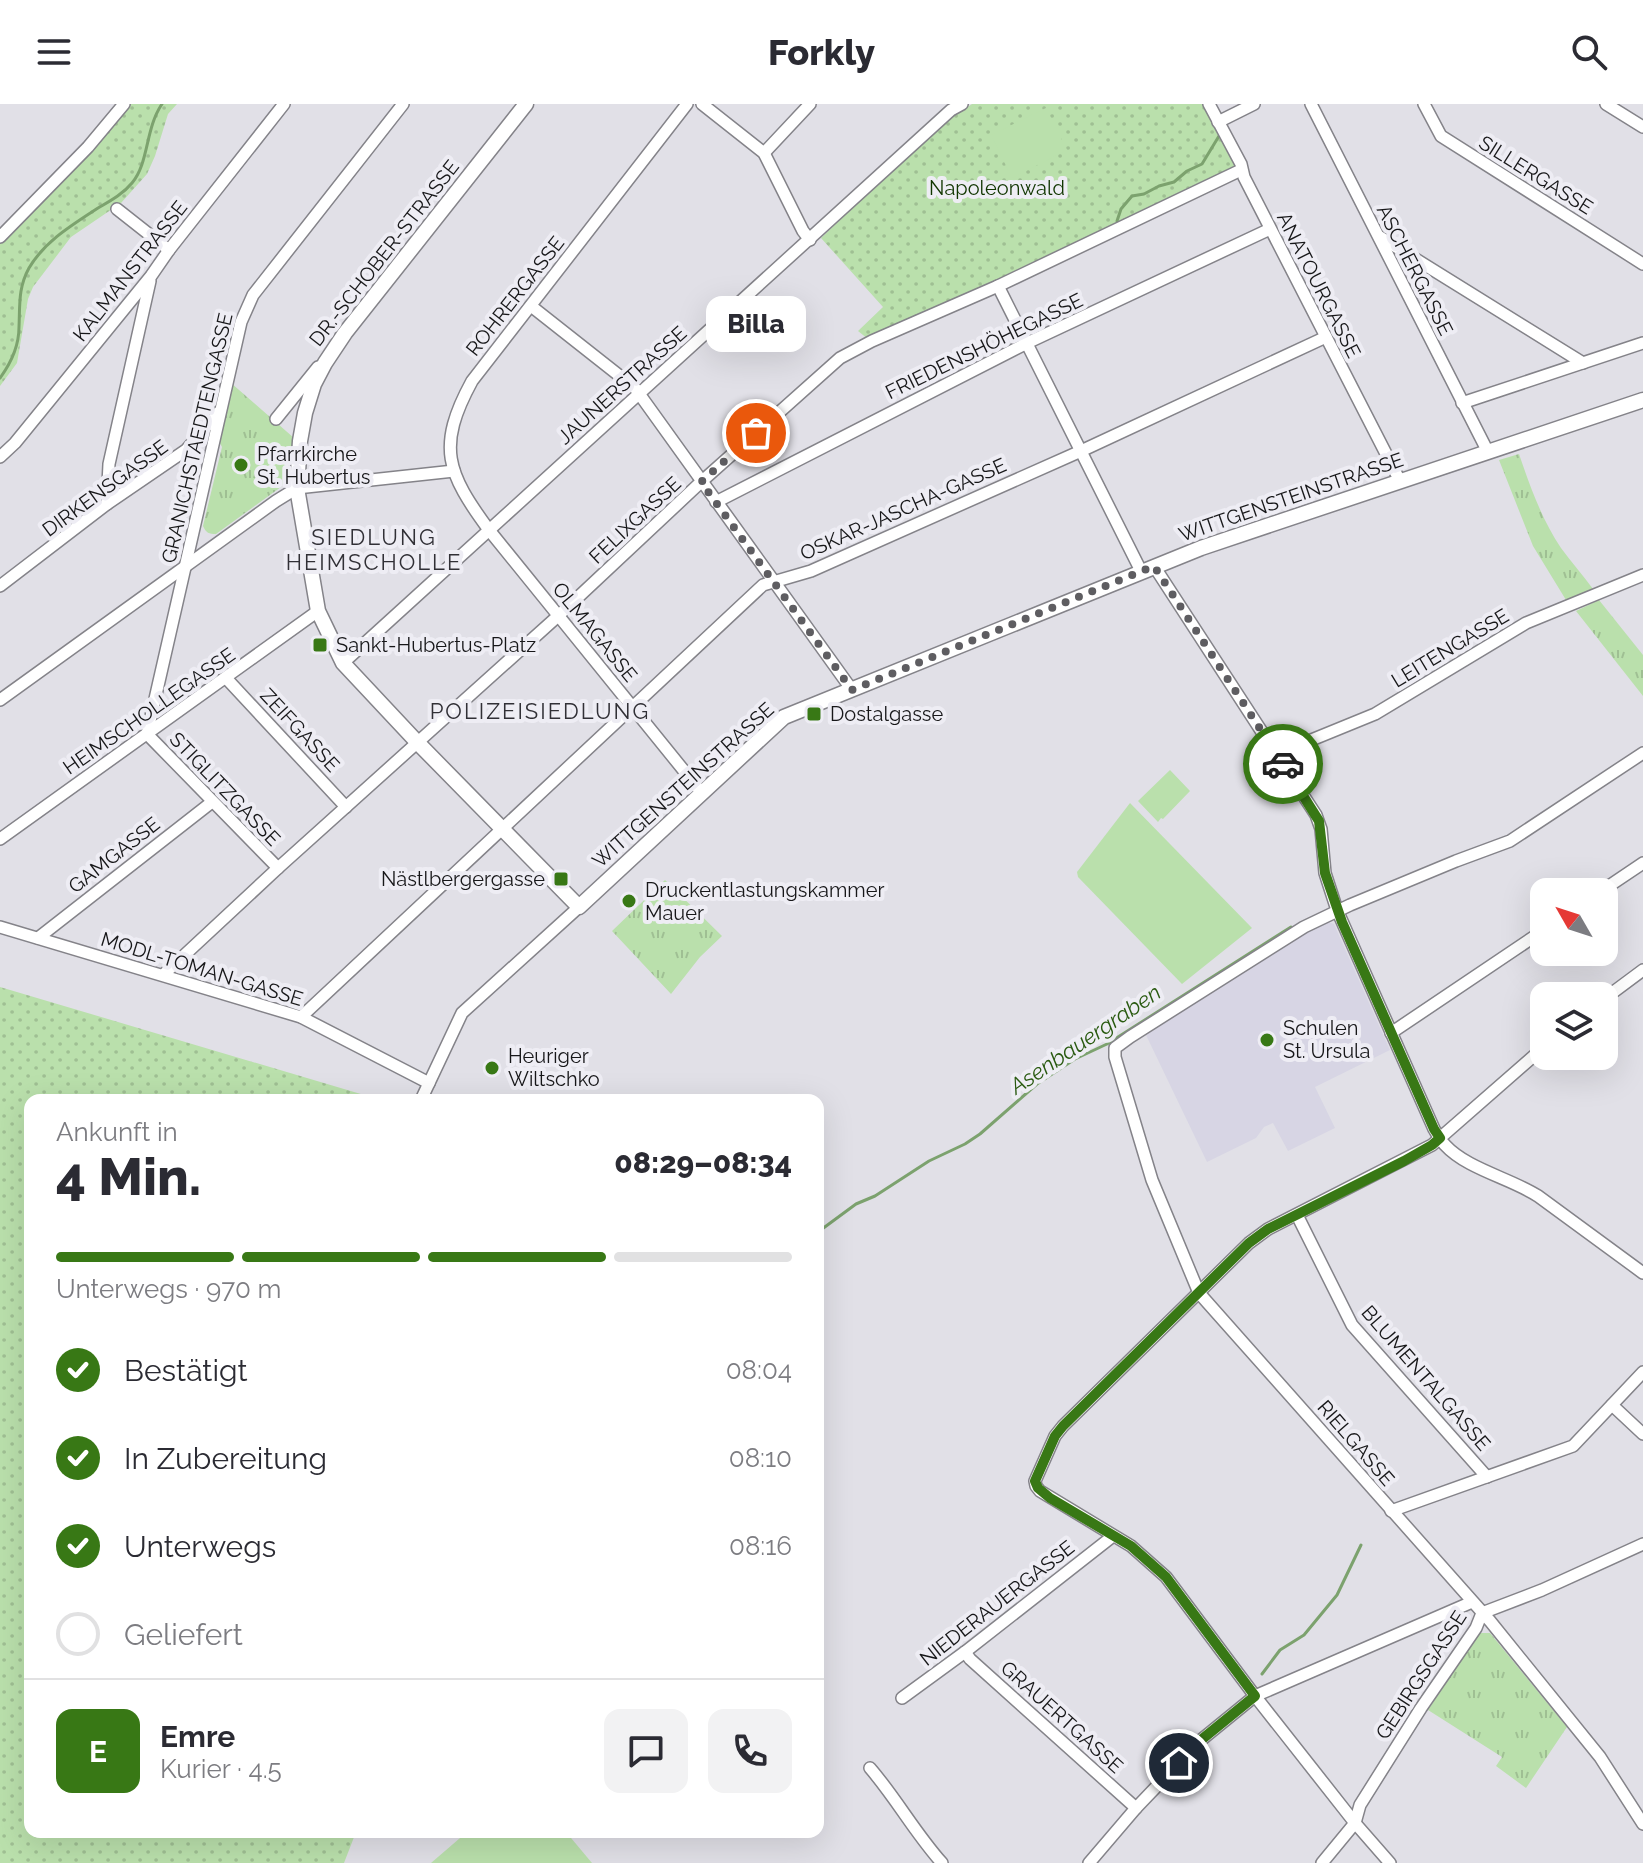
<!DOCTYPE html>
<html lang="de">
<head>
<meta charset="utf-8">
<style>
  body { margin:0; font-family:Raleway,sans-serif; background:#f2f2f3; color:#2b2b33; height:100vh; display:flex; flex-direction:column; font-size:30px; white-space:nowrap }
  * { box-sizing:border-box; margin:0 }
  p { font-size:26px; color:#7c7c81 }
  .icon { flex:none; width:44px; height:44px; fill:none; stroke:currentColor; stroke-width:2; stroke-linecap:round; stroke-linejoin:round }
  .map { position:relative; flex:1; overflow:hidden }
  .side { position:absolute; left:24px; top:990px; width:800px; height:744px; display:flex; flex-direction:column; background:#fff; border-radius:16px; box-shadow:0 8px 32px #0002 }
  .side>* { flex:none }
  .needle { width:52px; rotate:309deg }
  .fabs { position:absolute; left:1530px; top:774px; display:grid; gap:16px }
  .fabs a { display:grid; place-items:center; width:88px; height:88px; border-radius:16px; background:#fff; box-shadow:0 8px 32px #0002; font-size:40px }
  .pin { position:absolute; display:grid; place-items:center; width:68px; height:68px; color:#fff; margin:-34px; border:4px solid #fff; border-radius:50%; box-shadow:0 2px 8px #0007 }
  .courier { position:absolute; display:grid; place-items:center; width:80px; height:80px; margin:-40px; border:6px solid #387815; border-radius:50%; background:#fff; color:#222; box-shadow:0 2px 10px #0007 }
  .bubble { position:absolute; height:56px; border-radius:16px; background:#fff; box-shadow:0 8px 32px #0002; font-size:26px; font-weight:800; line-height:56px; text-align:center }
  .overview em { font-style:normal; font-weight:800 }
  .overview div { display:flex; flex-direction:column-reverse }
  .overview { display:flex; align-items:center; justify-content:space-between; height:136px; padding:0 32px }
  h1 { font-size:52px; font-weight:800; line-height:60px }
  .bar { display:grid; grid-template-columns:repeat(4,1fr); gap:12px 8px; align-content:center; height:96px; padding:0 32px }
  .bar i { height:10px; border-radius:6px; background:#e1e1e2 }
  .bar .current { background:#387815 }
  .bar p { grid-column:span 4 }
  .line { display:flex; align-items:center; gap:20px; padding:0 32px; border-top:2px solid #e1e1e2 }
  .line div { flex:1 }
  .round { display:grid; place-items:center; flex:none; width:84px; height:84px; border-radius:16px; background:#f2f2f3 }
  ol { padding:0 32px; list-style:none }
  li { display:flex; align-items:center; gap:24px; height:88px }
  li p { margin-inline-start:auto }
  li .icon { padding:8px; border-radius:50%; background:#387815; color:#fff; stroke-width:4 }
  li:last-child { color:#7c7c81 }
  li i { width:44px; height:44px; border:4px solid #e1e1e2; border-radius:50% }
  header { display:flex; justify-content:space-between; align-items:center; height:104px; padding:0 32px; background:#fff; font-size:36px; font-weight:800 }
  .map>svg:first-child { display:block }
  .built { fill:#d7d5e4 }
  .grass { fill:url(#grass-tufts) }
  .park { fill:url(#park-dots) }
  .garden { fill:#bae0ac }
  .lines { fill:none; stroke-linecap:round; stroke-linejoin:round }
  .stream { stroke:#7ca26e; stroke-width:3 }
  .minor-casing { stroke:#848389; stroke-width:14 }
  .tertiary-casing { stroke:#848389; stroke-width:17 }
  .minor { stroke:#fff; stroke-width:11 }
  .tertiary { stroke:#fff; stroke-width:14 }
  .done { stroke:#5e5d61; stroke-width:8; stroke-dasharray:0 14.4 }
  .route { stroke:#387815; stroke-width:10 }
  .poi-dot { fill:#387815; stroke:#eeedf4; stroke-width:3 }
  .labels { text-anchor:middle; stroke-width:8; stroke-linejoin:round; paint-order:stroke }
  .street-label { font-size:20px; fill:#171719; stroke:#eeedf4 }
  .park-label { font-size:20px; fill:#113600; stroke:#eeedf4 }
  .poi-label { font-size:20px; fill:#171719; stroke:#eeedf4; text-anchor:start }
  .neighbourhood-label { font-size:22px; letter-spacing:2px; fill:#313036; stroke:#eeedf4 }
  .water-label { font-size:22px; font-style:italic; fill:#295a10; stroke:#eeedf4 }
</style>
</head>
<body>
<header><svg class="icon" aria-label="menu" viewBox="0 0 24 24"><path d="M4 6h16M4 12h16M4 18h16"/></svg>Forkly<svg class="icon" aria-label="search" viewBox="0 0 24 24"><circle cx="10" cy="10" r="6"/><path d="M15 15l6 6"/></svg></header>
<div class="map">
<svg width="1643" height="1759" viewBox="0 0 1643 1759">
  <defs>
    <pattern id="grass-tufts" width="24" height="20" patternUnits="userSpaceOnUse" patternTransform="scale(2)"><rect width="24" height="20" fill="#bae0ac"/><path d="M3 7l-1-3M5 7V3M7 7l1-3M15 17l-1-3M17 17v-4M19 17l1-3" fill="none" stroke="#9fbf93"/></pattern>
    <pattern id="park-dots" width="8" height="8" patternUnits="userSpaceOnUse" patternTransform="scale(2)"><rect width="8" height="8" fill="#bae0ac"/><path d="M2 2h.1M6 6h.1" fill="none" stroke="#9fbf93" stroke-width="1.8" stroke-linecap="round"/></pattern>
  </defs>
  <rect width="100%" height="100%" fill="#e1e0e7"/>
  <polygon class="built" points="1328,818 1334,820 1390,946 1315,983 1335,1024 1288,1047 1273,1019 1264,1023 1256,1034 1207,1058 1146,931 1300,832"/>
  <g class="grass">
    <path d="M231,279l63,55 -7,40 -6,9 -65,47c-7,0 -10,-1 -13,-8l19,-79 -3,-6z"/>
    <path d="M1519,350c11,32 23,66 42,94 10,14 22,27 32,41l-27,11 -33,-54 -34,-86z"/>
    <polygon points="1599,496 1643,551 1643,592 1576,507"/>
    <polygon points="665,776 722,832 700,853 671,890 612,827"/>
    <polygon points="1479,1529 1490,1529 1567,1623 1526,1684 1496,1662 1502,1653 1428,1606"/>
  </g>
  <g class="park">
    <polygon points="127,0 177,0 168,10 155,52 147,70 121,99 71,133 33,183 28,195 17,259 0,282 0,139 93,42"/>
    <polygon points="972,0 1205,0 1235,61 1235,63 1001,175 868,235 858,227 883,203 821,134 922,38 943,19"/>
    <polygon points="0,883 381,996 30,996 30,1728 356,1728 344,1759 0,1759"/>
  </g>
  <g class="garden">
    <polygon points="1046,4 1067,46 1012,74 991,31"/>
    <polygon points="1170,666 1190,687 1163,715 1161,714 1158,718 1138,697"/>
    <polygon points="1130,699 1252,824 1182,880 1078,773 1077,768"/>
    <polygon points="467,1728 566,1728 592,1759 431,1759"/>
  </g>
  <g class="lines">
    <g class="stream">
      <polyline points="1117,117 1121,105 1132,92 1144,90 1159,82 1174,78 1187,67 1202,60 1219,32"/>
      <path d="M0,274c11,-15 19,-33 19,-51 1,-22 -1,-39 10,-59 16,-27 43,-43 69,-60 12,-7 25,-14 34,-25 17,-20 13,-54 30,-79"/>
      <polyline points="818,1128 856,1100 875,1092 929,1057 965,1040 980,1030 1037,980 1075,955 1107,940 1291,823"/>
      <polyline points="1262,1570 1280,1546 1304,1531 1337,1491 1361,1441"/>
    </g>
    <defs>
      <g id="minor">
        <path d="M687,0l-215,277c-36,66 -25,92 17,149l213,263"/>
        <polyline points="702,0 764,49 803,127 810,136"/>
        <polyline points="1209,0 1241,60 1244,73 1400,377"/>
        <polyline points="1311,0 1488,348"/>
        <polyline points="1424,0 1441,32 1643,160"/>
        <polyline points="1606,0 1643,23"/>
        <polyline points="1218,18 1254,0"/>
        <polyline points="764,49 810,0"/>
        <polyline points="117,105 169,146"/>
        <polyline points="0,133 88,43 124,0"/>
        <polyline points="1380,133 1583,259"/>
        <polyline points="998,182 1141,467"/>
        <polyline points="531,202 635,284 852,586"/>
        <polyline points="1462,299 1643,239"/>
        <polyline points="276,315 318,263"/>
        <polyline points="0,353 15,339 151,172 169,146 284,0"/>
        <polyline points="716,398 1027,239 1270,125"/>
        <polyline points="107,400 109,360 150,177"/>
        <path d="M1154,462l162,249 5,14 4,44 12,37 97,219c3,5 6,11 11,16 22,24 65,33 93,51l105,77"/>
        <polyline points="0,482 107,400 186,346 219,308"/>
        <polyline points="343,559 951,6 962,0"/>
        <polyline points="226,574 346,703"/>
        <polyline points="0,596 276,397 297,384 454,367"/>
        <polyline points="1643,649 1510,737 1456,757 1350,801 1304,823 1130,933 1115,944 1115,953 1152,1076 1199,1189 1490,1517 1600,1653 1643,1720"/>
        <polyline points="1277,650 1375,610 1526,519 1643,471"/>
        <polyline points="0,735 318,507"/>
        <polyline points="278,764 147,630 241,218 253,191 403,0"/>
        <polyline points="1600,788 1643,759"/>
        <polyline points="0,823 301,913 429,979"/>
        <polyline points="38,834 212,698"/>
        <polyline points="163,871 278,764 558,512 701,378 840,254 872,237 998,182 1241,66"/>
        <polyline points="1604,895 1643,866"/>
        <polyline points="301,913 763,481 811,467 1081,347 1326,233"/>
        <polyline points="1391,929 1544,826"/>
        <polyline points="421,996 462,909 579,803"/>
        <polyline points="1297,1111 1352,1221 1487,1373"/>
        <polyline points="1612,1301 1643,1330"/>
        <polyline points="1391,1407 1573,1342 1643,1268"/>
        <polyline points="1482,1509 1542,1486 1643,1440"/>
        <polyline points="965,1548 970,1555 1136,1704"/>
        <polyline points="902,1594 965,1548 1113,1432"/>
        <path d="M870,1664c26,30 45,65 72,95"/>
        <polyline points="1089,1759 1136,1704 1201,1636 1255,1592 1472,1498"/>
        <polyline points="1322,1759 1355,1719 1360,1701 1421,1604 1476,1524 1482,1509"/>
        <polyline points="1390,1759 1355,1719 1255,1592 1166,1473 1131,1442 1040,1387 1036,1382 1035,1377 1055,1332 1063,1322 1249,1139 1268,1125 1432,1041 1544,943"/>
      </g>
      <polyline id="tertiary" points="526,0 345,229 325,259 314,280 305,309 300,337 297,384 318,507 343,559 417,638 579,803 784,613 1201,444 1643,296"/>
    </defs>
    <use href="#minor" class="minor-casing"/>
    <use href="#tertiary" class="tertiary-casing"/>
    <use href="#minor" class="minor"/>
    <use href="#tertiary" class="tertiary"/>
  </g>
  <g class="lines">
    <polyline class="done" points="756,329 701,378 852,586 1154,462 1283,660"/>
    <polyline class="route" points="1179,1659 1201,1636 1255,1592 1166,1473 1131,1442 1050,1394 1038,1384 1035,1377 1055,1332 1063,1322 1249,1139 1268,1125 1404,1057 1432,1041 1440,1034 1434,1025 1342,818 1325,769 1319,717 1283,660"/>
  </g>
  <g class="poi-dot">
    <circle cx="241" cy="361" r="8"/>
    <rect x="312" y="533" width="16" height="16" rx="4"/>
    <rect x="806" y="602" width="16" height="16" rx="4"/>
    <rect x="553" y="767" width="16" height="16" rx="4"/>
    <circle cx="629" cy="797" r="8"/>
    <circle cx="1267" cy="936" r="8"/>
    <circle cx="492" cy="964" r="8"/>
  </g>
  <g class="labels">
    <g class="street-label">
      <text transform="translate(1536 71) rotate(32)" y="7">SILLERGASSE</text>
      <text transform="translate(384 149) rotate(-52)" y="7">DR.-SCHOBER-STRASSE</text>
      <text transform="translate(1415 166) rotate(63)" y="7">ASCHERGASSE</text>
      <text transform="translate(130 167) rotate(-52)" y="7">KALMANSTRASSE</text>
      <text transform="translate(1319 181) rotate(63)" y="7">ANATOURGASSE</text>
      <text transform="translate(515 192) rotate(-52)" y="7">ROHRERGASSE</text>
      <text transform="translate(984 242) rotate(-26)" y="7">FRIEDENSHÖHEGASSE</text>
      <text transform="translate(622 281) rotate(-42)" y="7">JAUNERSTRASSE</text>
      <text transform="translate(197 334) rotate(-77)" y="7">GRANICHSTAEDTENGASSE</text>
      <text transform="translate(105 384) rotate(-36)" y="7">DIRKENSGASSE</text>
      <text transform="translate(1291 393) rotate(-19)" y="7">WITTGENSTEINSTRASSE</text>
      <text transform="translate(903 405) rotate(-24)" y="7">OSKAR-JASCHA-GASSE</text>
      <text transform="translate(635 416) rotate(-43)" y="7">FELIXGASSE</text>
      <text transform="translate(595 528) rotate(51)" y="7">OLMAGASSE</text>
      <text transform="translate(1450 544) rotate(-31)" y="7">LEITENGASSE</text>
      <text transform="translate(149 607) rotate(-35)" y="7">HEIMSCHOLLEGASSE</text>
      <text transform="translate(300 626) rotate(47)" y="7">ZEIFGASSE</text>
      <text transform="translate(683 681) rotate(-42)" y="7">WITTGENSTEINSTRASSE</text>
      <text transform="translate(225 685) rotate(46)" y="7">STIGLITZGASSE</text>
      <text transform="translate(114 751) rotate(-38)" y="7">GAMGASSE</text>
      <text transform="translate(202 865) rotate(17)" y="7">MODL-TOMAN-GASSE</text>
      <text transform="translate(1426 1274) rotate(49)" y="7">BLUMENTALGASSE</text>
      <text transform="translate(1356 1339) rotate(49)" y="7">RIELGASSE</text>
      <text transform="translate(997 1499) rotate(-38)" y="7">NIEDERAUERGASSE</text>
      <text transform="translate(1421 1571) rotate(-57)" y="7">GEBIRGSGASSE</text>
      <text transform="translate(1062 1613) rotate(42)" y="7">GRAUERTGASSE</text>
    </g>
    <g class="park-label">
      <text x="997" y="91">Napoleonwald</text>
    </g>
    <g class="poi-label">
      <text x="257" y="357">Pfarrkirche<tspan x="257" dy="23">St. Hubertus</tspan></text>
      <text x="336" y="548">Sankt-Hubertus-Platz</text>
      <text x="830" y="617">Dostalgasse</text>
      <text x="545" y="782" text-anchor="end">Nästlbergergasse</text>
      <text x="645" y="793">Druckentlastungskammer<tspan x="645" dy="23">Mauer</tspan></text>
      <text x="1283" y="931">Schulen<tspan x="1283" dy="23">St. Ursula</tspan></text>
      <text x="508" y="959">Heuriger<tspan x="508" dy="23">Wiltschko</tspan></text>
    </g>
    <g class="neighbourhood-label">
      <text x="374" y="441">SIEDLUNG<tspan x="374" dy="25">HEIMSCHOLLE</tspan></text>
      <text x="540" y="615">POLIZEISIEDLUNG</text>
    </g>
    <g class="water-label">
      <text transform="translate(1085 935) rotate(-34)" y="8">Asenbauergraben</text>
    </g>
  </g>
</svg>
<div class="fabs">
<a><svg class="needle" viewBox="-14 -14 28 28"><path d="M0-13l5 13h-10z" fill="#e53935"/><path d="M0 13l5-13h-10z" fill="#7c7c81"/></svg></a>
<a><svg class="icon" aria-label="layers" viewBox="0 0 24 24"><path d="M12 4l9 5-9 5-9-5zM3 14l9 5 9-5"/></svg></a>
</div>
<div class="pin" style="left:756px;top:329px;background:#ea580c"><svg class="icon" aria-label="bag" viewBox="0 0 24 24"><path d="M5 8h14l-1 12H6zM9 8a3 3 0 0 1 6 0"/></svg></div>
<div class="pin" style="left:1179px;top:1659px;background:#1f2937"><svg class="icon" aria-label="home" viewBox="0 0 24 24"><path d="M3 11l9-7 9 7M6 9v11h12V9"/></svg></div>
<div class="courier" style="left:1283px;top:660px"><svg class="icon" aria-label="car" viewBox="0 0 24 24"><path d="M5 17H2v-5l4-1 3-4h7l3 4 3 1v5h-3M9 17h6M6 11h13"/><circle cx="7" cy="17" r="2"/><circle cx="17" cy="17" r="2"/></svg></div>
<div class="bubble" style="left:706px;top:192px;width:100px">Billa</div>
<section class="side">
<div class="overview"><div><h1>4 Min.</h1><p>Ankunft in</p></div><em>08:29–08:34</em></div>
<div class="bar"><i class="current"></i><i class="current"></i><i class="current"></i><i></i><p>Unterwegs · 970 m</p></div>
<ol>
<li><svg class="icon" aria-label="check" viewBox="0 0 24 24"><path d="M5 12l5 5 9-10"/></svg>Bestätigt<p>08:04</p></li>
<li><svg class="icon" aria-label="check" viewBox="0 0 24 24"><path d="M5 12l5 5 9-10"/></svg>In Zubereitung<p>08:10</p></li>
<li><svg class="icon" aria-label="check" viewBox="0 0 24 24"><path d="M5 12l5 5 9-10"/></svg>Unterwegs<p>08:16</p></li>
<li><i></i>Geliefert</li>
</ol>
<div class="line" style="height:144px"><b class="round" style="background:#387815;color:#fff">E</b><div><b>Emre</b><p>Kurier · 4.5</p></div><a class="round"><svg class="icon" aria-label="chat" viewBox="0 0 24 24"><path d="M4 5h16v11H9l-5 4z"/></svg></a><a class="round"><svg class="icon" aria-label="phone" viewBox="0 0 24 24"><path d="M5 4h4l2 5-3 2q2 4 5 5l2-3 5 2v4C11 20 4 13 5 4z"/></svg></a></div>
</section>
</div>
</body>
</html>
